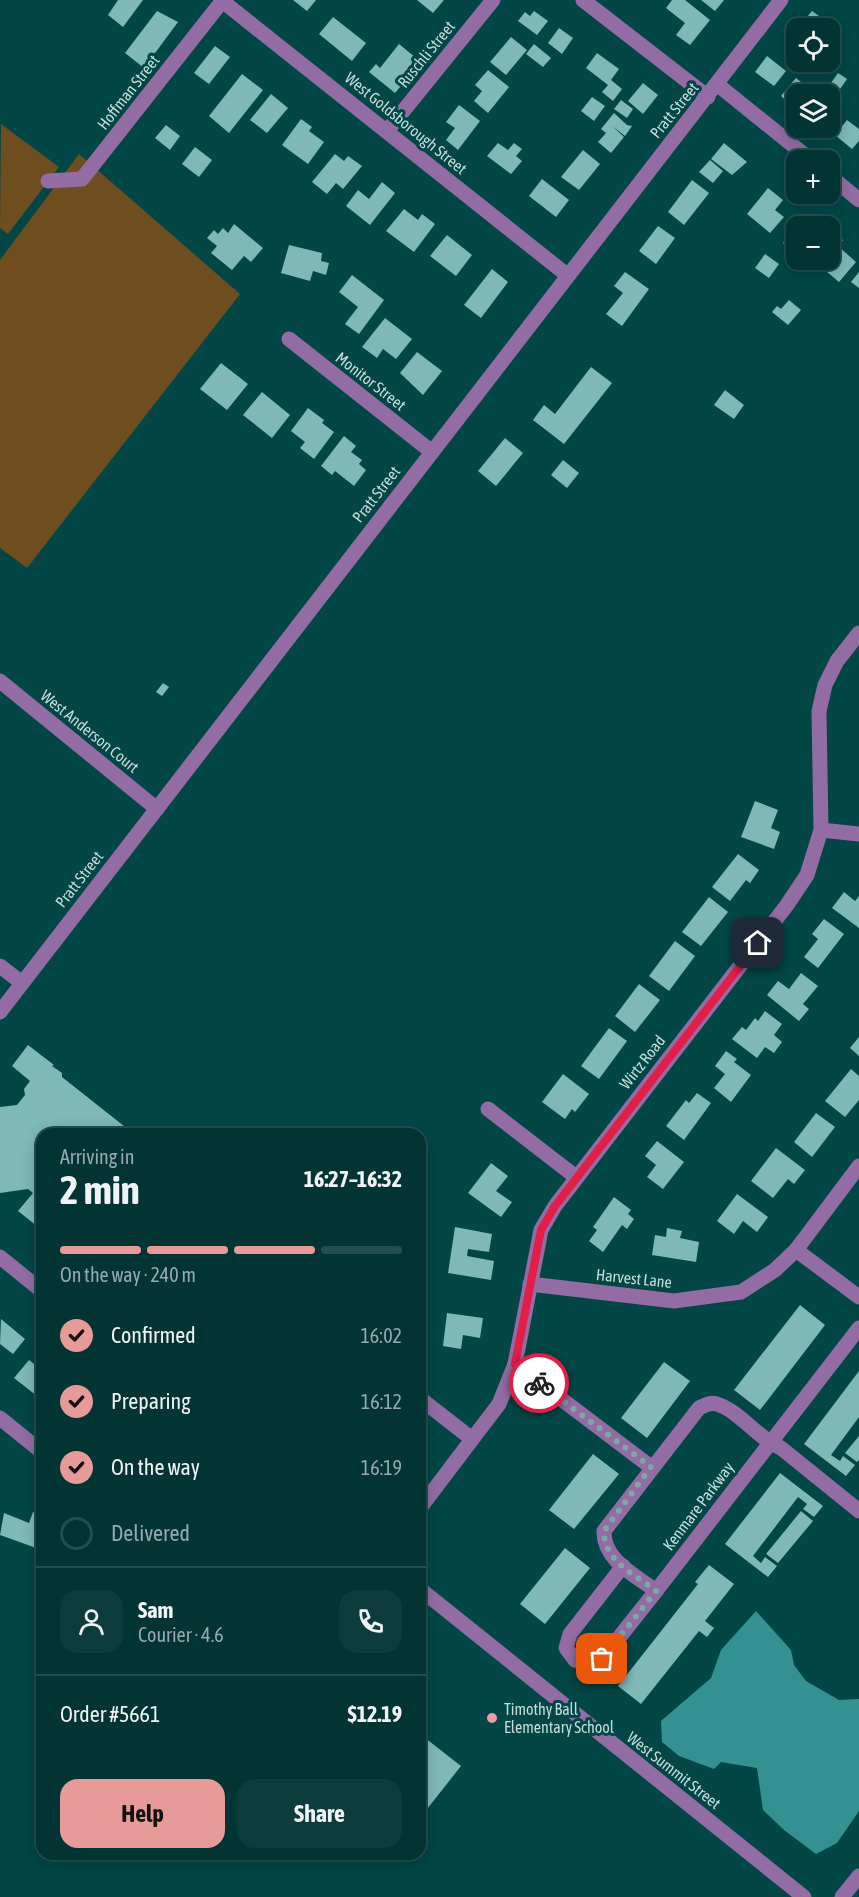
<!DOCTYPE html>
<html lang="en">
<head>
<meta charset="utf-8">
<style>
  body { margin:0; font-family:"Asap Condensed",sans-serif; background:#0c3c3c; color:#f1f3f6; height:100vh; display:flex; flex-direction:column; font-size:22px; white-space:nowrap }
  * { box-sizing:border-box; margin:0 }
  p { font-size:20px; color:#96aaac }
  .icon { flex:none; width:33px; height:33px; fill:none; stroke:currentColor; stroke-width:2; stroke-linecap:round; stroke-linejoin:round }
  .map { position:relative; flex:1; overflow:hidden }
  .side { position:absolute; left:36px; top:1128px; width:390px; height:732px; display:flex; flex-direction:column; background:#023434; border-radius:18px; box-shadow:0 3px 15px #0003,0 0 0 2px #234f4f }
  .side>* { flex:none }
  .buttons { position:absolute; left:786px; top:18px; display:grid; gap:12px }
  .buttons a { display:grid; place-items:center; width:54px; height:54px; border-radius:12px; background:#023434; box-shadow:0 3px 15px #0003,0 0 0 2px #234f4f; font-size:30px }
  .pin { position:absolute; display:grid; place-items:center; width:51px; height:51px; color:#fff; margin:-26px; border-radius:12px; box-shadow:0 3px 9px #0006 }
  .courier { position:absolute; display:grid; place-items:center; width:60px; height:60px; margin:-30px; border:4px solid #e11d48; border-radius:50%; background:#fff; color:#222; box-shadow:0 2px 8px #0007 }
  .summary em { font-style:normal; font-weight:700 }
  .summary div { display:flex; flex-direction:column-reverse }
  .summary { display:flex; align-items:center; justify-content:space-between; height:102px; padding:0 24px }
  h1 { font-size:39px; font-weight:700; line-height:45px }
  .bar { display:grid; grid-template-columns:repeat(4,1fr); gap:9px 6px; align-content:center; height:72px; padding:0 24px }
  .bar i { height:8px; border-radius:4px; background:#234f4f }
  .bar .on { background:#e69b98 }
  .bar p { grid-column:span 4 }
  .line { display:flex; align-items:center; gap:15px; padding:0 24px; border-top:2px solid #234f4f }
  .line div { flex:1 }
  .round { display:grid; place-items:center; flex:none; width:63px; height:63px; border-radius:18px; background:#0c3c3c }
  ol { padding:0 24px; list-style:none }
  li { display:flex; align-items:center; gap:18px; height:66px }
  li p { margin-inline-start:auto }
  li .icon { padding:6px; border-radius:50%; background:#e69b98; color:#111; stroke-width:4 }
  li:last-child { color:#96aaac }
  li i { width:33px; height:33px; border:3px solid #234f4f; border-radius:50% }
  .button { display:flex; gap:12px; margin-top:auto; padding:12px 24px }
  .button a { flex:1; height:69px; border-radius:18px; background:#e69b98; color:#111; font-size:24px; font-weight:700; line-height:69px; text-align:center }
  .button a+a { background:#0c3c3c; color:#f1f3f6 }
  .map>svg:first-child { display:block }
  .green { fill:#6e4e1e }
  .water { fill:#349191 }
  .building { fill:#7eb8b7 }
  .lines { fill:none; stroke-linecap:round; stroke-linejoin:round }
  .minor { stroke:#926ca3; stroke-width:15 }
  .done { stroke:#7ea8a8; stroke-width:6; stroke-dasharray:0 10.8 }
  .route { stroke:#e11d48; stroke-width:8 }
  .poi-dot { fill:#f49aa1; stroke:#024646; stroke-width:2 }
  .labels { text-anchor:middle; stroke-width:6; stroke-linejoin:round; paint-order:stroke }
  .street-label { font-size:16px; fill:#c1dddc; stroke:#024646 }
  .poi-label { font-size:16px; fill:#c1dddc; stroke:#024646; text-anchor:start }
</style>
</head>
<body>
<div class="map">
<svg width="859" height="1897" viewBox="0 0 859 1897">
  <rect width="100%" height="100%" fill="#024646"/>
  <g class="green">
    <polygon points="1,124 59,167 8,234 0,228"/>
    <polygon points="79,154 240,294 27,568 0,548 0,260"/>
  </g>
  <polygon class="water" points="756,1611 791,1650 794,1665 806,1681 839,1700 859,1699 859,1811 837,1843 816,1854 784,1830 763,1810 757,1768 721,1762 714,1769 679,1756 662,1742 661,1721 711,1678 721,1650"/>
  <g class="building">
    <polygon points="118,0 143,0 123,27 108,15"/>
    <polygon points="293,0 316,0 307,11"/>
    <polygon points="417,0 444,0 433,13"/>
    <polygon points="672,0 685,0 710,20 690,45 676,35 685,23 666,8"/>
    <polygon points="701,0 724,0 715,11"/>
    <polygon points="157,11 178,22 144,68 125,53"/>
    <polygon points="534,11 548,21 537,35 518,21 525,12 530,16"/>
    <polygon points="812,11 819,16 808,28 802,23"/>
    <polygon points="333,17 366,43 352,61 319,34"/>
    <polygon points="559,28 573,38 562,54 548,43"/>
    <polygon points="796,28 796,49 786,41"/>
    <polygon points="511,37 527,50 506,75 490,62"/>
    <polygon points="399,44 421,62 395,93 369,72 376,64 380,68"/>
    <polygon points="534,44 551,58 543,67 526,54"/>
    <polygon points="215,46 230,57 209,84 194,73"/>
    <polygon points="597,53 619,69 611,80 622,89 613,101 602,92 608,85 586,68"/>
    <polygon points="767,56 786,71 774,86 755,72"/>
    <polygon points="803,62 823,62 815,71"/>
    <polygon points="488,70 509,87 488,113 474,101 482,91 475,85"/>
    <polygon points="838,73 847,79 838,92 829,86"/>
    <polygon points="242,74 263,90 229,133 209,116"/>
    <polygon points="796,78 807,87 812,82 819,88 814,94 796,94 796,109 781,96"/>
    <polygon points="643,83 658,95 643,114 628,101"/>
    <polygon points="271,94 288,108 267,133 250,120"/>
    <polygon points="592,97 605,106 594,121 581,111"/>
    <polygon points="621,100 633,109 627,118 614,109"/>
    <polygon points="459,105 480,121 458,150 446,140 455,128 446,122"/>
    <polygon points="830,106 838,113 830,123"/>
    <polygon points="614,113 627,125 632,126 625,136 612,126 624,137 611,153 598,142 606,133 601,129"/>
    <polygon points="301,119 312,127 309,131 324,142 308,164 282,145"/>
    <polygon points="847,120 859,129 859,141 852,149 835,135"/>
    <polygon points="166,125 180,136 170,150 155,138"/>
    <polygon points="498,143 508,150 514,143 522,149 516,156 522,161 511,174 487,156"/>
    <polygon points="724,143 747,162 732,175 711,159"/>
    <polygon points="195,147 212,160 199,177 182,164"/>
    <polygon points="583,150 600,164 579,190 561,177"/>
    <polygon points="335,154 344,161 348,156 362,166 343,189 336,183 327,194 312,182"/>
    <polygon points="710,160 723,171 713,183 699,172"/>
    <polygon points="542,179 569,200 556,217 529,196"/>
    <polygon points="692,180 709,193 684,225 668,212"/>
    <polygon points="382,182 395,193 370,225 346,206 358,190 369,199"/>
    <polygon points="768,188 783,200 775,210 784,217 770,233 747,214"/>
    <polygon points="404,209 418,220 422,214 435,224 414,252 386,231"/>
    <polygon points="804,215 819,226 796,226 796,253 783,243"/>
    <polygon points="234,224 263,248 251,262 244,256 232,270 211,253 217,246 207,238 214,230 218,234 223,228 228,233"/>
    <polygon points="658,226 675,238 656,264 639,251"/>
    <polygon points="447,235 472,255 456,276 430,256"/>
    <polygon points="836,235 843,240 838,246 856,262 839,282 813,260 830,260 830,243"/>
    <polygon points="289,245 322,253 321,261 329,263 326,275 313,271 310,281 281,273"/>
    <polygon points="765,254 779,264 769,278 755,268"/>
    <polygon points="492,269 508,282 481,318 464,305"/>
    <polygon points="625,272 649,289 622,326 606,314 623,293 614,286"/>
    <polygon points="859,272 859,288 851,282"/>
    <polygon points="352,275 384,300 359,334 345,324 358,307 339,292"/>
    <polygon points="789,300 801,310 788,325 772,312 777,306 781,309"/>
    <polygon points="385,318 412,339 396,359 383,349 377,358 362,347"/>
    <polygon points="417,352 442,371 423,395 400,373"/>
    <polygon points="221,363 248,384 227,410 200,389"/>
    <polygon points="591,367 612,383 564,444 533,420 544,405 555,414"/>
    <polygon points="725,390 744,405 734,419 714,405"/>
    <polygon points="262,392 290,415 272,438 243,415"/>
    <polygon points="308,408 324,420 322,423 334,432 314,459 300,448 305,442 291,431"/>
    <polygon points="344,436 356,446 351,452 362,460 359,464 366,470 354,486 335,471 332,475 321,466"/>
    <polygon points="505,438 523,453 496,486 478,471"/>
    <polygon points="563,460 579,473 567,488 551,475"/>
    <polygon points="163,683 169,687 162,696 156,692"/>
    <polygon points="755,801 778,810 771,828 780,832 774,849 741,837"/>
    <polygon points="738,854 759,870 750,883 746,880 730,901 712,887"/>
    <polygon points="844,892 855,901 859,896 859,928 832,908"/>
    <polygon points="709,897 728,912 701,946 682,932"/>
    <polygon points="824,919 844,934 818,968 804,957 818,939 812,934"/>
    <polygon points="675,941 695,956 669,991 649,976"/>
    <polygon points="801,973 818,986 803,1004 809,1009 799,1021 767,995 778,981 789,989"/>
    <polygon points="639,984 660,1000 635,1032 615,1016"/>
    <polygon points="765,1011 782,1024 774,1035 782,1042 774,1053 765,1047 757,1058 732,1039 742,1027 746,1030 755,1018 758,1021"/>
    <polygon points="609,1028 627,1041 599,1079 581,1066"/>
    <polygon points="859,1037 859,1056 850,1048"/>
    <polygon points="28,1045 54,1065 52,1066 62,1073 62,1077 134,1134 42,1134 42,1230 18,1211 33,1193 28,1189 0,1193 0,1107 17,1105 25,1095 24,1089 30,1081 12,1066"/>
    <polygon points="726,1051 737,1059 734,1062 751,1075 731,1102 714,1088 725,1074 715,1066"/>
    <polygon points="851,1069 859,1076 859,1100 845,1117 825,1101"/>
    <polygon points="563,1074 589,1094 575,1112 572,1109 565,1119 542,1102"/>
    <polygon points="697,1093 711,1103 684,1140 666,1126 686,1100 689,1103"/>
    <polygon points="816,1113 835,1127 812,1157 794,1142"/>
    <polygon points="657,1141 684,1162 663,1189 647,1177 656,1165 645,1156"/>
    <polygon points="776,1148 805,1170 794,1184 788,1179 773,1198 751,1181"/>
    <polygon points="491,1163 508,1176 496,1191 512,1202 501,1217 468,1193"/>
    <polygon points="737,1194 768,1217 757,1232 743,1221 734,1234 717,1221"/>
    <polygon points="614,1197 631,1210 628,1214 634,1219 627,1229 622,1225 603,1252 589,1241 597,1230 593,1227"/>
    <polygon points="455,1227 492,1234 489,1252 468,1249 467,1256 494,1261 491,1280 448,1273"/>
    <polygon points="667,1228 682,1231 680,1238 699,1242 696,1262 652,1255 655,1235 666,1237"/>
    <polygon points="800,1305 825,1325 760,1410 734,1390"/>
    <polygon points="420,1309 426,1329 420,1331"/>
    <polygon points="447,1313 483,1318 480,1338 463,1335 461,1349 443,1346"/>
    <polygon points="1,1319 25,1339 13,1354 0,1344"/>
    <polygon points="29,1360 42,1370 42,1390 37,1396 14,1378"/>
    <polygon points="664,1362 690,1381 647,1438 621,1418"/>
    <polygon points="859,1371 859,1417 831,1455 840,1461 843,1456 855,1465 846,1476 804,1444"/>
    <polygon points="859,1436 859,1460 857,1462 845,1453"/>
    <polygon points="593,1454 619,1474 574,1529 549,1510"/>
    <polygon points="780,1473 823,1506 814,1517 803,1509 807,1504 798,1497 753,1556 761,1563 765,1557 777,1566 768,1577 725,1544"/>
    <polygon points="801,1511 813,1521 778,1563 766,1554"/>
    <polygon points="33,1512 42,1515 42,1541 39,1549 0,1535 4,1513 29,1523"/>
    <polygon points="565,1548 590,1568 545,1624 520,1604"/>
    <polygon points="709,1565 734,1584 705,1621 714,1628 707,1637 699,1631 641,1704 618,1686 698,1584 695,1582"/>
    <polygon points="420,1734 461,1766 420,1818"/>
  </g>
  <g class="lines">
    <g class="minor">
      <polyline points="221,0 567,275"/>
      <polyline points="583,0 708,97"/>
      <polyline points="718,85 811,160"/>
      <polyline points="387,131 493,0"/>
      <polyline points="830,176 859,200"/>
      <polyline points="48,181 82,179 223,0"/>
      <polyline points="289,339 432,452"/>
      <polyline points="0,681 157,809"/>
      <polyline points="821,830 859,834"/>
      <polyline points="0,966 22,983"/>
      <polyline points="0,1012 781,0"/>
      <polyline points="488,1109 576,1177"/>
      <polyline points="796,1250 859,1297"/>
      <polyline points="0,1257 42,1291"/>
      <polyline points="530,1284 674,1301 741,1292 775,1270 796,1250 859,1166"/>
      <path d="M859,1328l-203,263c-21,-16 -53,-31 -52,-60l95,-123c6,-3 11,-6 18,-4 24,8 40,34 64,44l78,63"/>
      <polyline points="515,1364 651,1467"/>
      <polyline points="422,1400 472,1439"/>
      <polyline points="0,1418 42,1452"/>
      <polyline points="420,1508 499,1404 515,1364 541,1230 555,1206 787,905 807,875 821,830 819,711 825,685 837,661 859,633"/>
      <polyline points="623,1566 570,1634 566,1648 575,1660 589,1664 602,1659 656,1591"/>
      <polyline points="420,1589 804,1897"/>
      <polyline points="842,1897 859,1876"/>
    </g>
  </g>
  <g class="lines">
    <path class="done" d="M539,1383l112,84 -47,64c-1,29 31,44 52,60l-54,68"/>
    <polyline class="route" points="539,1383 515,1364 541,1230 555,1206 758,943"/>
  </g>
  <circle class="poi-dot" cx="492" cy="1718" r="6"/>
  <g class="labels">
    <g class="street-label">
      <text transform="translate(426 54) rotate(-51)" y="6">Ruschli Street</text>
      <text transform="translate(128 92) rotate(-52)" y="6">Hoffman Street</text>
      <text transform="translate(674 110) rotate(-51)" y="6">Pratt Street</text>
      <text transform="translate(406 123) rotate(39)" y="6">West Goldsborough Street</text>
      <text transform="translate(371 381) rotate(38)" y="6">Monitor Street</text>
      <text transform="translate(376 494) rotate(-52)" y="6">Pratt Street</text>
      <text transform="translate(90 731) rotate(39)" y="6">West Anderson Court</text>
      <text transform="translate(79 879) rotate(-52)" y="6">Pratt Street</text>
      <text transform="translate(642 1062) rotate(-52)" y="6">Wirtz Road</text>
      <text transform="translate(634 1278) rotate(6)" y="6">Harvest Lane</text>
      <text transform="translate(698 1506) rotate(-53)" y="6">Kenmare Parkway</text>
      <text transform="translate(674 1770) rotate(38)" y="6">West Summit Street</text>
    </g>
    <g class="poi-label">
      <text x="504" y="1715">Timothy Ball<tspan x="504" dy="18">Elementary School</tspan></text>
    </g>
  </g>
</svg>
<div class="buttons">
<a><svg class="icon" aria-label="locate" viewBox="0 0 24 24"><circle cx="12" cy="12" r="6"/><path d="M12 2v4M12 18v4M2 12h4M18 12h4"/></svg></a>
<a><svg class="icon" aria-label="layers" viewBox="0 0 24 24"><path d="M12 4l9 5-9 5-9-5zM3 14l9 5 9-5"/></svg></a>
<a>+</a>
<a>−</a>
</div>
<div class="pin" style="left:602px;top:1659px;background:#ea580c"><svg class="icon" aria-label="bag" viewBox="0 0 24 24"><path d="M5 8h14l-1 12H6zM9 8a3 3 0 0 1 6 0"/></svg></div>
<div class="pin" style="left:758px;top:943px;background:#1f2937"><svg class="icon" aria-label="home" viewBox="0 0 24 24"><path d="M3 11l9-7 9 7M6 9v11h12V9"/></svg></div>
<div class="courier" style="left:539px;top:1383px"><svg class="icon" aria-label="bike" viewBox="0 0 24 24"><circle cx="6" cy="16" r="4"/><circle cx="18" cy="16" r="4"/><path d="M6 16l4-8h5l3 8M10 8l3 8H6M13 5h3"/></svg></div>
<section class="side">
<div class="summary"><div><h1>2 min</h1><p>Arriving in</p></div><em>16:27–16:32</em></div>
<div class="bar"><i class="on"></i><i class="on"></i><i class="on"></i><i></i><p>On the way · 240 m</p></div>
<ol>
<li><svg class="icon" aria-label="check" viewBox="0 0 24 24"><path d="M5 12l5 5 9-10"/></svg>Confirmed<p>16:02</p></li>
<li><svg class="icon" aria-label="check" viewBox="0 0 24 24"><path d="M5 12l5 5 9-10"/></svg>Preparing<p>16:12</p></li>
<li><svg class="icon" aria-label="check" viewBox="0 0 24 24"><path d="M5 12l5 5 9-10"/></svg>On the way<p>16:19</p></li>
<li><i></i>Delivered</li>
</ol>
<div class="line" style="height:108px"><a class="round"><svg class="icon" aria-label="person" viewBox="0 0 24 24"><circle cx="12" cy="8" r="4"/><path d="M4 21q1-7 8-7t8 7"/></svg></a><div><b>Sam</b><p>Courier · 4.6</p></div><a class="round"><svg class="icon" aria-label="phone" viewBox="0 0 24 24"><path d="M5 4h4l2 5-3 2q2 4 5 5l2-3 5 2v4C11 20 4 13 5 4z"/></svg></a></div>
<div class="line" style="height:78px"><div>Order #5661</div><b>$12.19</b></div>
<div class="button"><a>Help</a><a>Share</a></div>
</section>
</div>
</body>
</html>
